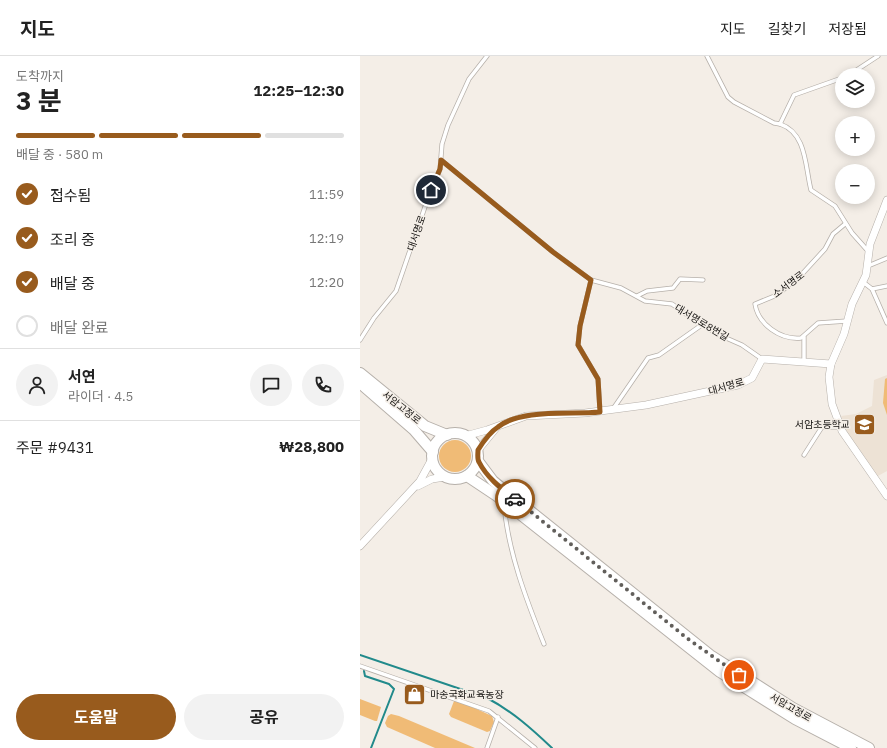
<!DOCTYPE html>
<html lang="ko">
<head>
<meta charset="utf-8">
<style>
  body { margin:0; font-family:"IBM Plex Sans","Noto Sans KR",sans-serif; background:#f2f2f2; color:#222; height:100vh; display:flex; flex-direction:column; font-size:15px; white-space:nowrap }
  * { box-sizing:border-box; margin:0 }
  p { font-size:13px; color:#767676 }
  .icon { flex:none; width:22px; height:22px; fill:none; stroke:currentColor; stroke-width:2; stroke-linecap:round; stroke-linejoin:round }
  .map { position:relative; flex:1; overflow:hidden }
  .details { display:flex; flex-direction:column; background:#fff; width:360px }
  .details>* { flex:none }
  .tools { position:absolute; left:475px; top:12px; display:grid; gap:8px }
  .tools a { display:grid; place-items:center; width:40px; height:40px; border-radius:50%; background:#fff; box-shadow:0 2px 10px #0003; font-size:20px }
  .pin { position:absolute; display:grid; place-items:center; width:34px; height:34px; color:#fff; margin:-17px; border:2px solid #fff; border-radius:50%; box-shadow:0 1px 4px #0007 }
  .courier { position:absolute; display:grid; place-items:center; width:40px; height:40px; margin:-20px; border:3px solid #985b1d; border-radius:50%; background:#fff; color:#222; box-shadow:0 1px 5px #0007 }
  .summary em { font-style:normal; font-weight:700 }
  .summary div { display:flex; flex-direction:column-reverse }
  .summary { display:flex; align-items:center; justify-content:space-between; height:68px; padding:0 16px }
  h1 { font-size:26px; font-weight:700; line-height:30px }
  .bar { display:grid; grid-template-columns:repeat(4,1fr); gap:6px 4px; align-content:center; height:48px; padding:0 16px }
  .bar i { height:5px; border-radius:3px; background:#e0e0e0 }
  .bar .current { background:#985b1d }
  .bar p { grid-column:span 4 }
  .line { display:flex; align-items:center; gap:10px; padding:0 16px; border-top:1px solid #e0e0e0 }
  .line div { flex:1 }
  .round { display:grid; place-items:center; flex:none; width:42px; height:42px; border-radius:21px; background:#f2f2f2 }
  ol { padding:0 16px; list-style:none }
  li { display:flex; align-items:center; gap:12px; height:44px }
  li p { margin-inline-start:auto }
  li .icon { padding:4px; border-radius:50%; background:#985b1d; color:#fff; stroke-width:4 }
  li:last-child { color:#767676 }
  li i { width:22px; height:22px; border:2px solid #e0e0e0; border-radius:50% }
  .primary-button { display:flex; gap:8px; margin-top:auto; padding:8px 16px }
  .primary-button a { flex:1; height:46px; border-radius:24px; background:#985b1d; color:#fff; font-size:16px; font-weight:700; line-height:46px; text-align:center }
  .primary-button a+a { background:#f2f2f2; color:#222 }
  header { display:flex; align-items:center; gap:24px; box-sizing:border-box; height:56px; padding:0 20px; background:#fff; border-bottom:1px solid #e0e0e0 }
  header strong { font-size:19px }
  nav { display:flex; gap:22px; margin-inline-start:auto; font-size:14px }
  main { display:flex; flex:1; min-height:0 }
  .map>svg:first-child { display:block }
  .built { fill:#ede2d5 }
  .green { fill:#f0bb76 }
  .lines { fill:none; stroke-linecap:round; stroke-linejoin:round }
  .stream { stroke:#218a8b; stroke-width:2 }
  .lane-casing { stroke:#b6b0aa; stroke-width:5 }
  .street-casing { stroke:#b6b0aa; stroke-width:8 }
  .secondary-casing { stroke:#b6b0aa; stroke-width:12 }
  .lane { stroke:#fff; stroke-width:3.5 }
  .street { stroke:#fff; stroke-width:7 }
  .secondary { stroke:#fff; stroke-width:10 }
  .done { stroke:#625f5b; stroke-width:4; stroke-dasharray:0 7.2 }
  .route { stroke:#985b1d; stroke-width:5 }
  .labels { text-anchor:middle; stroke-width:3; stroke-linejoin:round; paint-order:stroke }
  .street-label { font-size:10px; fill:#141210; stroke:#f4eee7 }
  .poi-label { font-size:10px; fill:#141210; stroke:#f4eee7; text-anchor:end }
</style>
</head>
<body>
<header>
<strong>지도</strong>
<nav><a>지도</a><a>길찾기</a><a>저장됨</a></nav>
</header>
<main>
<section class="details">
<div class="summary"><div><h1>3 분</h1><p>도착까지</p></div><em>12:25–12:30</em></div>
<div class="bar"><i class="current"></i><i class="current"></i><i class="current"></i><i></i><p>배달 중 · 580 m</p></div>
<ol>
<li><svg class="icon" aria-label="check" viewBox="0 0 24 24"><path d="M5 12l5 5 9-10"/></svg>접수됨<p>11:59</p></li>
<li><svg class="icon" aria-label="check" viewBox="0 0 24 24"><path d="M5 12l5 5 9-10"/></svg>조리 중<p>12:19</p></li>
<li><svg class="icon" aria-label="check" viewBox="0 0 24 24"><path d="M5 12l5 5 9-10"/></svg>배달 중<p>12:20</p></li>
<li><i></i>배달 완료</li>
</ol>
<div class="line" style="height:72px"><a class="round"><svg class="icon" aria-label="person" viewBox="0 0 24 24"><circle cx="12" cy="8" r="4"/><path d="M4 21q1-7 8-7t8 7"/></svg></a><div><b>서연</b><p>라이더 · 4.5</p></div><a class="round"><svg class="icon" aria-label="chat" viewBox="0 0 24 24"><path d="M4 5h16v11H9l-5 4z"/></svg></a><a class="round"><svg class="icon" aria-label="phone" viewBox="0 0 24 24"><path d="M5 4h4l2 5-3 2q2 4 5 5l2-3 5 2v4C11 20 4 13 5 4z"/></svg></a></div>
<div class="line" style="height:52px"><div>주문 #9431</div><b>₩28,800</b></div>
<div class="primary-button"><a>도움말</a><a>공유</a></div>
</section>
<div class="map">
<svg width="527" height="692" viewBox="0 0 527 692">
  <rect width="100%" height="100%" fill="#f4eee7"/>
  <polygon class="built" points="527,319 527,415 516,421 487,376 481,360 496,358 512,350 514,324"/>
  <g class="green">
    <polygon points="527,322 527,359 523,347 525,323"/>
    <circle cx="95" cy="400" r="16"/>
    <polygon points="0,643 21,651 17,665 15,665 0,659"/>
    <polygon points="97,644 132,660 134,666 130,675 127,676 91,661 89,658 94,645"/>
    <polygon points="31,658 39,660 115,692 75,692 27,671 25,667 28,660"/>
  </g>
  <g class="lines">
    <g class="stream">
      <path d="M0,599l127,43c25,13 45,31 65,50"/>
      <polyline points="4,615 5,620 29,628 34,633 11,692"/>
    </g>
    <defs>
      <g id="lane">
        <polyline points="347,0 368,41 374,46 414,67 420,68 434,39 482,22"/>
        <polyline points="489,19 518,0"/>
        <path d="M420,68c27,9 25,43 31,66l24,16 17,27 16,18"/>
        <polyline points="81,104 193,196 231,224 261,232 285,245 312,248 330,261 357,278 382,289 402,303"/>
        <path d="M485,168l-12,10 -8,15 -22,24 -26,22 -22,9c3,20 25,36 46,34l17,-15 29,-2"/>
        <polyline points="508,210 527,202"/>
        <polyline points="231,224 220,270 218,289 238,323 240,355"/>
        <polyline points="503,226 512,233 527,267"/>
        <polyline points="512,233 527,230"/>
        <polyline points="277,240 287,235 313,232 320,223 343,224"/>
        <polyline points="0,284 14,262 36,235 67,145 80,113 82,88 88,69 109,23 127,0"/>
        <polyline points="444,305 444,281"/>
        <polyline points="253,353 288,302 299,299 343,268"/>
        <polyline points="444,399 462,371 480,371"/>
        <path d="M144,448c4,48 22,95 40,140"/>
        <polyline points="0,610 129,655 175,692"/>
        <polyline points="127,692 138,661"/>
      </g>
      <g id="street">
        <polyline points="527,144 510,188 506,219 492,248 484,278 471,308 469,321 472,348 482,375 527,440"/>
        <polyline points="105,380 127,374 166,360 225,357 286,349 378,329 392,322 402,303 471,308"/>
        <polyline points="118,394 136,372"/>
        <polyline points="58,430 72,423 85,421"/>
        <polyline points="0,490 60,425 72,403"/>
      </g>
      <g id="secondary">
        <polyline points="0,317 65,370 87,379"/>
        <polyline points="0,327 54,374 73,396"/>
        <circle cx="95" cy="400" r="23"/>
        <polyline points="118,405 133,425 144,434 350,599 433,652 509,692"/>
        <polyline points="107,420 137,440 360,616 435,663 491,692"/>
      </g>
    </defs>
    <use href="#lane" class="lane-casing"/>
    <use href="#street" class="street-casing"/>
    <use href="#secondary" class="secondary-casing"/>
    <use href="#lane" class="lane"/>
    <use href="#street" class="street"/>
    <use href="#secondary" class="secondary"/>
  </g>
  <g class="lines">
    <polyline class="done" points="155,443 328,583 379,619"/>
    <path class="route" d="M71,134l9,-21 1,-9 112,92 38,28 -11,46 -2,19 20,34 2,33c-29,3 -78,-4 -102,15 -8,5 -15,15 -20,23 0,4 -1,9 1,12 8,16 23,27 36,37"/>
  </g>
  <defs>
    <symbol id="school-square" viewBox="-11 -11 22 22"><rect x="-9" y="-9" width="18" height="18" rx="4" fill="#985b1d" stroke="#f4eee7"/><path d="M0-5L7-2L0 1L-7-2ZM-4 1L0 2.5L4 1V4Q0 6-4 4Z" fill="#fff"/></symbol>
    <symbol id="shop-square" viewBox="-11 -11 22 22"><rect x="-9" y="-9" width="18" height="18" rx="4" fill="#985b1d" stroke="#f4eee7"/><path d="M-5-2.5h2.3a2.7 3.5 0 0 1 5.4 0H5L5.5 6h-11ZM-1.5-2.5h3a1.5 2.3 0 0 0-3 0Z" fill="#fff"/></symbol>
  </defs>
  <g fill-rule="evenodd">
    <use href="#school-square" x="492" y="356" width="25" height="25"/>
    <use href="#shop-square" x="42" y="626" width="25" height="25"/>
  </g>
  <g class="labels">
    <g class="street-label">
      <text transform="translate(56 177) rotate(-71)" y="4">대서명로</text>
      <text transform="translate(428 228) rotate(-37)" y="4">소서명로</text>
      <text transform="translate(342 266) rotate(31)" y="4">대서명로8번길</text>
      <text transform="translate(366 330) rotate(-16)" y="4">대서명로</text>
      <text transform="translate(42 351) rotate(39)" y="4">서암고정로</text>
      <text transform="translate(431 651) rotate(30)" y="4">서암고정로</text>
    </g>
    <g class="poi-label">
      <text x="490" y="372">서암초등학교</text>
      <text x="70" y="642" text-anchor="start">마송국화교육농장</text>
    </g>
  </g>
</svg>
<div class="tools">
<a><svg class="icon" aria-label="layers" viewBox="0 0 24 24"><path d="M12 4l9 5-9 5-9-5zM3 14l9 5 9-5"/></svg></a>
<a>+</a>
<a>−</a>
</div>
<div class="pin" style="left:379px;top:619px;background:#ea580c"><svg class="icon" aria-label="bag" viewBox="0 0 24 24"><path d="M5 8h14l-1 12H6zM9 8a3 3 0 0 1 6 0"/></svg></div>
<div class="pin" style="left:71px;top:134px;background:#1f2937"><svg class="icon" aria-label="home" viewBox="0 0 24 24"><path d="M3 11l9-7 9 7M6 9v11h12V9"/></svg></div>
<div class="courier" style="left:155px;top:443px"><svg class="icon" aria-label="car" viewBox="0 0 24 24"><path d="M5 17H2v-5l4-1 3-4h7l3 4 3 1v5h-3M9 17h6M6 11h13"/><circle cx="7" cy="17" r="2"/><circle cx="17" cy="17" r="2"/></svg></div>
</div>
</main>
</body>
</html>
